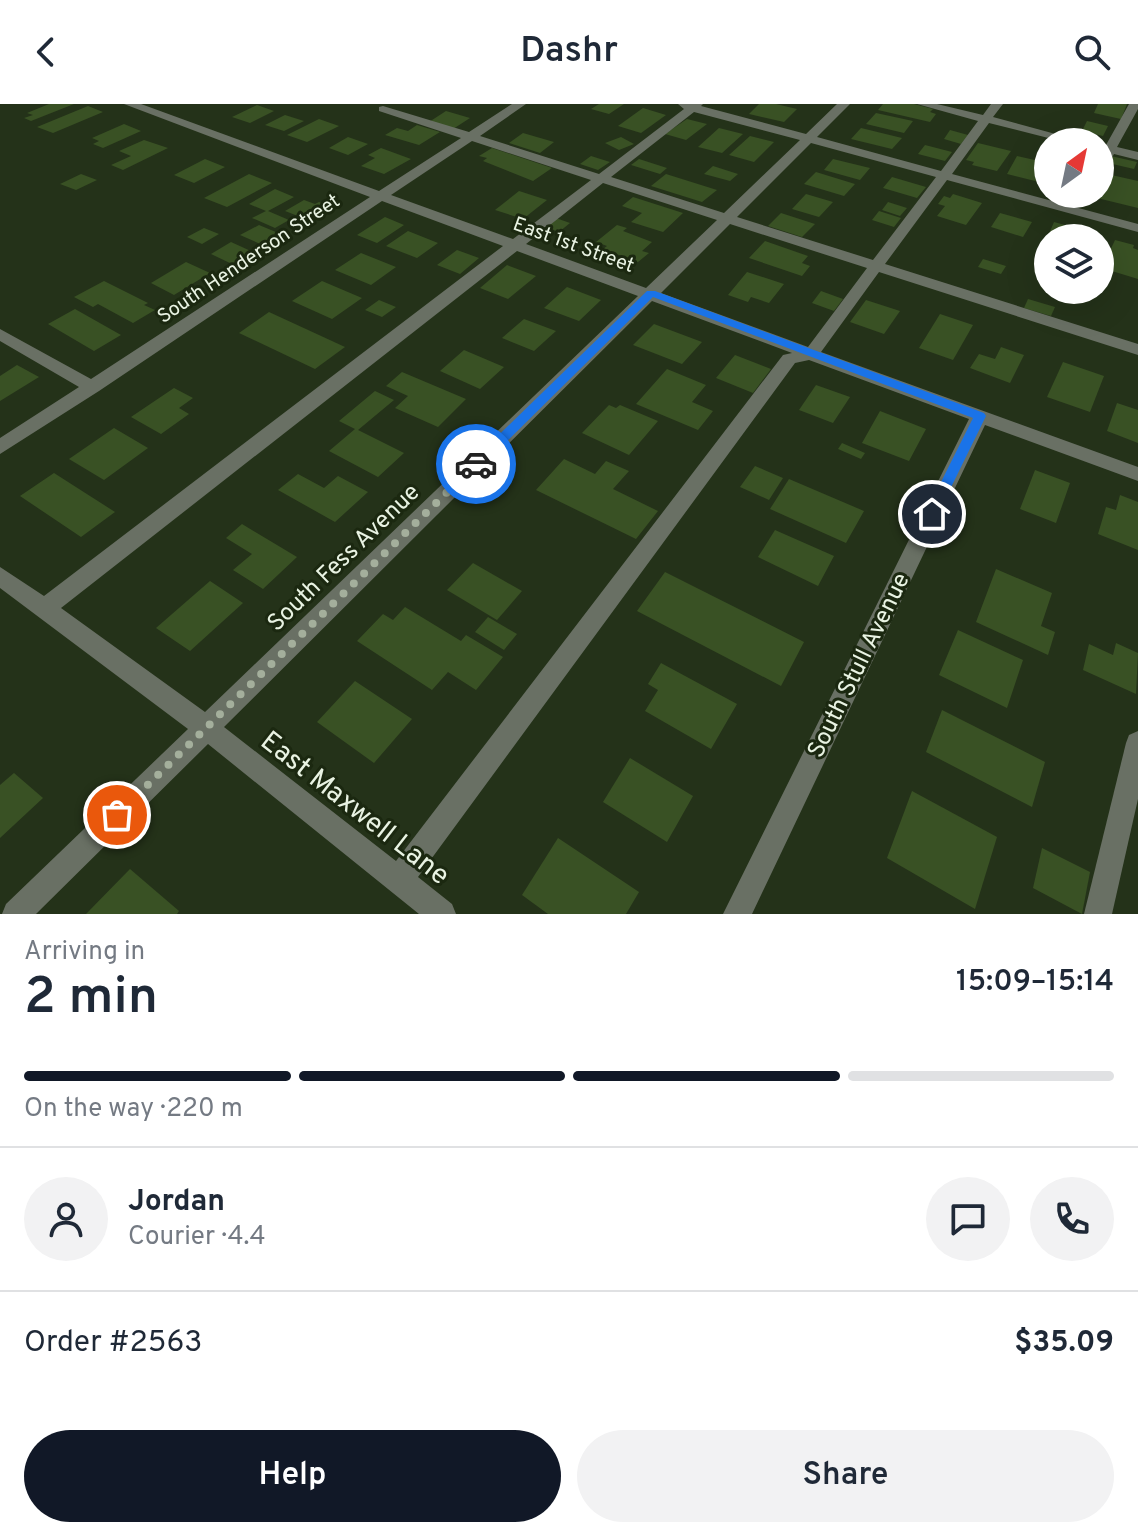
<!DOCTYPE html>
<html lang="en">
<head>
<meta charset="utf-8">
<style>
  body { margin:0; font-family:Overpass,sans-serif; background:#f2f2f3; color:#1f2937; height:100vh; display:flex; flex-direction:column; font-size:30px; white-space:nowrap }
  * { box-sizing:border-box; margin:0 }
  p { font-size:26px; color:#747a83 }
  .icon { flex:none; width:44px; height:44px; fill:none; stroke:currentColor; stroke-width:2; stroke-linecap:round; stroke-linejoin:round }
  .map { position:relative; height:810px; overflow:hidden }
  .drawer { display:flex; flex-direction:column; background:#fff; flex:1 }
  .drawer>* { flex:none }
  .needle { width:52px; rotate:33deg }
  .controls { position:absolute; left:1034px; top:24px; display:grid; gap:16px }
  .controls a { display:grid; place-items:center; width:80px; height:80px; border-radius:50%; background:#fff; box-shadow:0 8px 32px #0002; font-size:40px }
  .pin { position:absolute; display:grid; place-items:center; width:68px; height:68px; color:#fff; margin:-34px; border:4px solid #fff; border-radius:50%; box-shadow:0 2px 8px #0007 }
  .courier { position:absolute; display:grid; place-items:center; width:80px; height:80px; margin:-40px; border:6px solid #1a73e8; border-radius:50%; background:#fff; color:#222; box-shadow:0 2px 10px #0007 }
  .overview em { font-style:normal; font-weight:600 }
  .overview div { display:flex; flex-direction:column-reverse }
  .overview { display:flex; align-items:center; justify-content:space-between; height:136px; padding:0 24px }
  h1 { font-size:52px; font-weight:600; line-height:60px }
  .bar { display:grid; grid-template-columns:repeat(4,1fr); gap:12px 8px; align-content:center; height:96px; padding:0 24px }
  .bar i { height:10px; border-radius:6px; background:#e0e1e3 }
  .bar .selected { background:#111827 }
  .bar p { grid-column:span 4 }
  .line { display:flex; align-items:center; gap:20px; padding:0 24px; border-top:2px solid #e0e1e3 }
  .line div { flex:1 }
  .round { display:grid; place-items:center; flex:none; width:84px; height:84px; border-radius:42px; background:#f2f2f3 }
  .primary-button { display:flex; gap:16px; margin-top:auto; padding:16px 24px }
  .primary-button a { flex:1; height:92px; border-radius:48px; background:#111827; color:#fff; font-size:32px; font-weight:600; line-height:92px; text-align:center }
  .primary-button a+a { background:#f2f2f3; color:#1f2937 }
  header { display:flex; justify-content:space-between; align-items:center; height:104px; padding:0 24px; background:#fff; font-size:36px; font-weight:600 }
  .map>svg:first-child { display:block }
  .building { fill:#395124 }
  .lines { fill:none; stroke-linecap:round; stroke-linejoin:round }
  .minor { fill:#697064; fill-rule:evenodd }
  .route { fill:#1a73e8 }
  .done { stroke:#a4af9c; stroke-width:8; stroke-dasharray:0 14.4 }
  .labels { text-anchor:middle; stroke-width:6; stroke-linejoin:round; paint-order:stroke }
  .far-street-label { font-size:20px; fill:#e9f3e3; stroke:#1b2810 }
  .street-label { font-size:24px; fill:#e9f3e3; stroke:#1b2810 }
  .near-street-label { font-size:28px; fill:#e9f3e3; stroke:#1b2810 }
</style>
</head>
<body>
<header><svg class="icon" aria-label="back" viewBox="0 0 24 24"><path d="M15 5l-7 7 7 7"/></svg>Dashr<svg class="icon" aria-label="search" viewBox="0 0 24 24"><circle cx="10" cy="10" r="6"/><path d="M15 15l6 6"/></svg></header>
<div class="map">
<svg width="1138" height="810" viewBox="0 0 1138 810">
  <rect width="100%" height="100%" fill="#243219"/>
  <g class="building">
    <polygon points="49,0 74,0 31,17 24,14 33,11 27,9"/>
    <polygon points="599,0 624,0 609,10 591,5"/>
    <polygon points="759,0 776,0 797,5 784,18 749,10"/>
    <polygon points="883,0 914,0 933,5 930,8 936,10 930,18 878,6"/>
    <polygon points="1098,0 1127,0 1121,15 1094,9"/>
    <polygon points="257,1 274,7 250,19 232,13"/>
    <polygon points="88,2 103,8 53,29 37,23"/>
    <polygon points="643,4 666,11 641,29 618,22"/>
    <polygon points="446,7 470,14 453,25 429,18"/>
    <polygon points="876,9 913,17 904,29 866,20"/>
    <polygon points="285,11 304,17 284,27 265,21"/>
    <polygon points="319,15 339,22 307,38 287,31"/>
    <polygon points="687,15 707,20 686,36 665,30"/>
    <polygon points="1087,17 1108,22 1103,32 1082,27"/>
    <polygon points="124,20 141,27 103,44 93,40 99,37 92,34"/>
    <polygon points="417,21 440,28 419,41 385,31 397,24 408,27"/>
    <polygon points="719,24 743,30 722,49 698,43"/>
    <polygon points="861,24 902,34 892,45 851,35"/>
    <polygon points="950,26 968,31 961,40 944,35"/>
    <polygon points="523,29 554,38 540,49 509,39"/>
    <polygon points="750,32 774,38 754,58 729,51"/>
    <polygon points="348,33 368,40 348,51 329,44"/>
    <polygon points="621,33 634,40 619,46 605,39"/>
    <polygon points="144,36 168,44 123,66 111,61 131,52 119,47"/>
    <polygon points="978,39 1011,47 997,67 972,61 974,58 966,56"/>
    <polygon points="925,41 952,48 945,57 918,50"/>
    <polygon points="381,44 411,55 384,70 361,62 375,54 368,51"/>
    <polygon points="492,44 552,64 533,77 483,57 487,54 479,52"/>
    <polygon points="591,52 610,58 598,66 580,60"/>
    <polygon points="1017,52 1048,59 1039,78 1007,70"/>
    <polygon points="1111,52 1137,58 1134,65 1108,59"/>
    <polygon points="205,55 225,63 194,79 174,71"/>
    <polygon points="639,55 667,64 660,70 631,61"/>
    <polygon points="833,55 870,64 860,76 824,66"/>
    <polygon points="713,62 738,70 730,77 704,70"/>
    <polygon points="816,68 855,80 844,92 804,80"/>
    <polygon points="81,70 97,76 76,86 60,80"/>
    <polygon points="249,70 272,79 227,103 204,94"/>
    <polygon points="666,70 717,86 702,98 651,82"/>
    <polygon points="1107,70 1138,77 1138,104 1097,94"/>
    <polygon points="892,73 926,83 917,94 883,84"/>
    <polygon points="275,85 294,93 268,107 289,116 275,124 252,114 266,107 249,100"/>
    <polygon points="519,87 547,96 523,115 495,106"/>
    <polygon points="806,90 833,98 819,113 792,105"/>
    <polygon points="953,90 982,99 966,121 937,112 945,102 938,100 944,92 950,94"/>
    <polygon points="633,93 683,109 663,128 631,118 642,109 622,102"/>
    <polygon points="304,96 315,100 319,98 334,103 311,117 285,107"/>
    <polygon points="888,98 907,104 900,112 882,106"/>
    <polygon points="879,107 901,114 894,123 872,116"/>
    <polygon points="781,109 815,120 802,133 768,122"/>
    <polygon points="1000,109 1032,118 1023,133 991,123"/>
    <polygon points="385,113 404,121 377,139 357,131"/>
    <polygon points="553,113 570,119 559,128 542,122"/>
    <polygon points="1054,118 1087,127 1085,134 1048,134 1048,146 1043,144"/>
    <polygon points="259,121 283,131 265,142 240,131"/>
    <polygon points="617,121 627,124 623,127 652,138 642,147 649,149 638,158 603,145 607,142 596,138"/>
    <polygon points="204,124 219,130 202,140 187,133"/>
    <polygon points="408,127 438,139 417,154 386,142"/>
    <polygon points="1115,136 1134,141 1133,144 1138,146 1138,175 1102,164"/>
    <polygon points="765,137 808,152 802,159 810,162 802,172 749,154"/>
    <polygon points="231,138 253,148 232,160 211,150"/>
    <polygon points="457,146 479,154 460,170 437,161"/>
    <polygon points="361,149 396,163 371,181 335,166"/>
    <polygon points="983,155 1006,162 1001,170 978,163"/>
    <polygon points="186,158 210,169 174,191 151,179"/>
    <polygon points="507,161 536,172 508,195 480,184"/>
    <polygon points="747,168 784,180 769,199 751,193 748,198 728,191"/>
    <polygon points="104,177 148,199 144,201 155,206 133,219 98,200 93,203 74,193"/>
    <polygon points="322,177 362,194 332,215 292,197"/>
    <polygon points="567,183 601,196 579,217 544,204"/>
    <polygon points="821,187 843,195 834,207 812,199"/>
    <polygon points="1028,195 1055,203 1051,212 1024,204"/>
    <polygon points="379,196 396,203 382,213 365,206"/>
    <polygon points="866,196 900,207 884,230 850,218"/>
    <polygon points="75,205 121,231 94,247 48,220"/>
    <polygon points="269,208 345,243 315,265 239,229"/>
    <polygon points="940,210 973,221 953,256 919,244"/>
    <polygon points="524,215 556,227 534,247 502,234"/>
    <polygon points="654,220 702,238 682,260 633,241"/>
    <polygon points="1001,243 1024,251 1010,279 970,264 979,250 995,255"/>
    <polygon points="464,246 504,263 480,285 440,267"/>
    <polygon points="735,251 771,265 753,289 716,274"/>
    <polygon points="1063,258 1104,272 1090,308 1047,293"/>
    <polygon points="17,261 39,273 0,297 0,272"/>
    <polygon points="667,265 706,281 692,298 713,307 698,326 636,300"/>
    <polygon points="402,268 466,295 438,323 395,304 408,292 386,282"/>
    <polygon points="816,281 850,293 833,319 799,306"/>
    <polygon points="174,284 193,294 179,304 189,310 161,330 131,313"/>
    <polygon points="375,287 394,296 358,326 404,349 378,373 329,347 355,325 339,317"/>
    <polygon points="1117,299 1138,306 1138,339 1107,327"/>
    <polygon points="609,301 616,304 620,301 658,317 629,351 582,329"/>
    <polygon points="880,307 926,325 909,357 862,339"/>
    <polygon points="114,324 148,344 104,376 69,355"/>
    <polygon points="842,339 865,349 861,355 838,345"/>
    <polygon points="564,355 595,370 606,357 629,367 613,385 658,407 636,435 536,386"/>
    <polygon points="755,362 783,374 769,396 740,383"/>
    <polygon points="1035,366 1070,379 1056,419 1020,405"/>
    <polygon points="54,369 115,408 81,433 20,392"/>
    <polygon points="298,370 324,384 338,372 368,388 335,418 278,386"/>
    <polygon points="789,375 864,407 846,439 770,405"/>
    <polygon points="1120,391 1138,398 1138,446 1098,430 1106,403 1116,406"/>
    <polygon points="242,420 297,453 263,485 233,466 252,450 226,434"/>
    <polygon points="775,426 834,452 818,482 758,453"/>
    <polygon points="473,459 522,487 497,516 447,486"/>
    <polygon points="996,465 1052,489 1041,522 1055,528 1048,551 976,518"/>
    <polygon points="665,468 804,538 781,582 637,507"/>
    <polygon points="210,477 243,499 190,547 156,524"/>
    <polygon points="405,503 461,537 466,531 503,553 476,586 448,568 432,586 357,537 383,510 393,516"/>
    <polygon points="488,513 517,530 504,546 475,528"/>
    <polygon points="958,526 1023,556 1007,604 939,571"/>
    <polygon points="1116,539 1138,549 1136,590 1083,566 1089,540 1113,551"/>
    <polygon points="661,559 737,600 711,645 645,607 658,586 648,580"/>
    <polygon points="355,577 412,615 374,659 317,618"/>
    <polygon points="942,606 1045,658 1032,703 926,648"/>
    <polygon points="630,654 693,692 667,738 603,698"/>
    <polygon points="14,669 43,694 0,734 0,681"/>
    <polygon points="912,687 997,733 975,805 887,754"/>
    <polygon points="558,734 639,788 626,810 548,810 522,791"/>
    <polygon points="1042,744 1090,768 1082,810 1033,784"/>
    <polygon points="130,765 179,807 177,810 86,810"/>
  </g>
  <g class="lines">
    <g class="minor">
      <path d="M124,0h17l238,87 82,-53 -82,-27v-4l4,-1 86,26 43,-28h14l-46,32 119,38 85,-65 -6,-5h25l-2,2 105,28 31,-30h13l-33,33 124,34 37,-50 -61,-17h20l46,11 8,-11h12l-10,13 92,25h-21l-75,-19 -37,51 186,50v8l-191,-52 -62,84 253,80v11l-259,-83 -58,80 317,115v14l-153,-56 -233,489h-29l246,-495 -160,-59 -14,3 -377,514 34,27 4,10h-37l-211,-170 -172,170h-34l4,-10 182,-175 -188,-141v-21l44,29 459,-350 -121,-45 -283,190 -99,63v-16l79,-51 -79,-46v-12l91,50 279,-182zM694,8l106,28 -76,73 -113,-36zM472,37l119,39 -78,59 -122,-44zM811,39l125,34 -63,83 -136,-43zM603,79l114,37 -71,68 -120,-44zM730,120l137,44 -59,79 -147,-54zM517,147l121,45 -433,416 -144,-104zM652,197l140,52 -9,2 -387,506 -172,-134z"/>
      <polygon points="1129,0 1138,0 1138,5 1117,43 1138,48 1138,56 1114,50 1105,66 1100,67 1103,47 1100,39 1106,41"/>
      <polygon points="1138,627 1138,695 1112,810 1084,810 1126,639 1129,631"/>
    </g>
  </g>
  <polygon class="route" points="647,187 655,187 984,309 986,312 936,414 927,414 925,410 973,314 653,193 481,363 472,363 472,357"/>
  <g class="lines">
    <polyline class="done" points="117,711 476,360"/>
  </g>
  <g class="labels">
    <g class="far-street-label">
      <text transform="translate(574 140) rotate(20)" y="7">East 1st Street</text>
      <text transform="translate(248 154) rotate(-34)" y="7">South Henderson Street</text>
    </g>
    <g class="street-label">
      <text transform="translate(343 453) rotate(-44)" y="8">South Fess Avenue</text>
      <text transform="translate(858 561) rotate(-64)" y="8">South Stull Avenue</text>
    </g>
    <g class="near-street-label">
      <text transform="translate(356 703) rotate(38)" y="10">East Maxwell Lane</text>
    </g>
  </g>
</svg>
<div class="controls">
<a><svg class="needle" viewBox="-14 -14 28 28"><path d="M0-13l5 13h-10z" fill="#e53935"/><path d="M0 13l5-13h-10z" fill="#747a83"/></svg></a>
<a><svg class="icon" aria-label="layers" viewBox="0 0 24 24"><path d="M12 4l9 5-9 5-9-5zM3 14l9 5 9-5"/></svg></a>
</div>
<div class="pin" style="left:117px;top:711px;background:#ea580c"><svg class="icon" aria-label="bag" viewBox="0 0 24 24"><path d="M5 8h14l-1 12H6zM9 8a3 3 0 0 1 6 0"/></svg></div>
<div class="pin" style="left:932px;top:410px;background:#1f2937"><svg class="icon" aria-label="home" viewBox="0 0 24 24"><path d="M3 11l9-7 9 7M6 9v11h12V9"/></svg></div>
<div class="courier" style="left:476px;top:360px"><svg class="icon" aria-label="car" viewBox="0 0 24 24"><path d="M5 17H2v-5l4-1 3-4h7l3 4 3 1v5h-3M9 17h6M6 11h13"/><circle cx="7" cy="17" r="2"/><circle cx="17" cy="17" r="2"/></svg></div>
</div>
<section class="drawer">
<div class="overview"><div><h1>2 min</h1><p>Arriving in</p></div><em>15:09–15:14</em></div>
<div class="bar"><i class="selected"></i><i class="selected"></i><i class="selected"></i><i></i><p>On the way · 220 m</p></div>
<div class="line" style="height:144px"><a class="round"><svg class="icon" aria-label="person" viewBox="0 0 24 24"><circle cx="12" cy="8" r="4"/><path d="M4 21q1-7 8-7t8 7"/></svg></a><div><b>Jordan</b><p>Courier · 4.4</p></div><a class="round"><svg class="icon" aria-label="chat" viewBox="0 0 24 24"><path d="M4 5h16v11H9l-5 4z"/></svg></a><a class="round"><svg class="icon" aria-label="phone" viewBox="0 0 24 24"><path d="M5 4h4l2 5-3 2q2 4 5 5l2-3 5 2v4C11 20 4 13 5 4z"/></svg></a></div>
<div class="line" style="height:104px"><div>Order #2563</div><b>$35.09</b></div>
<div class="primary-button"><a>Help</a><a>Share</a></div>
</section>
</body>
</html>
